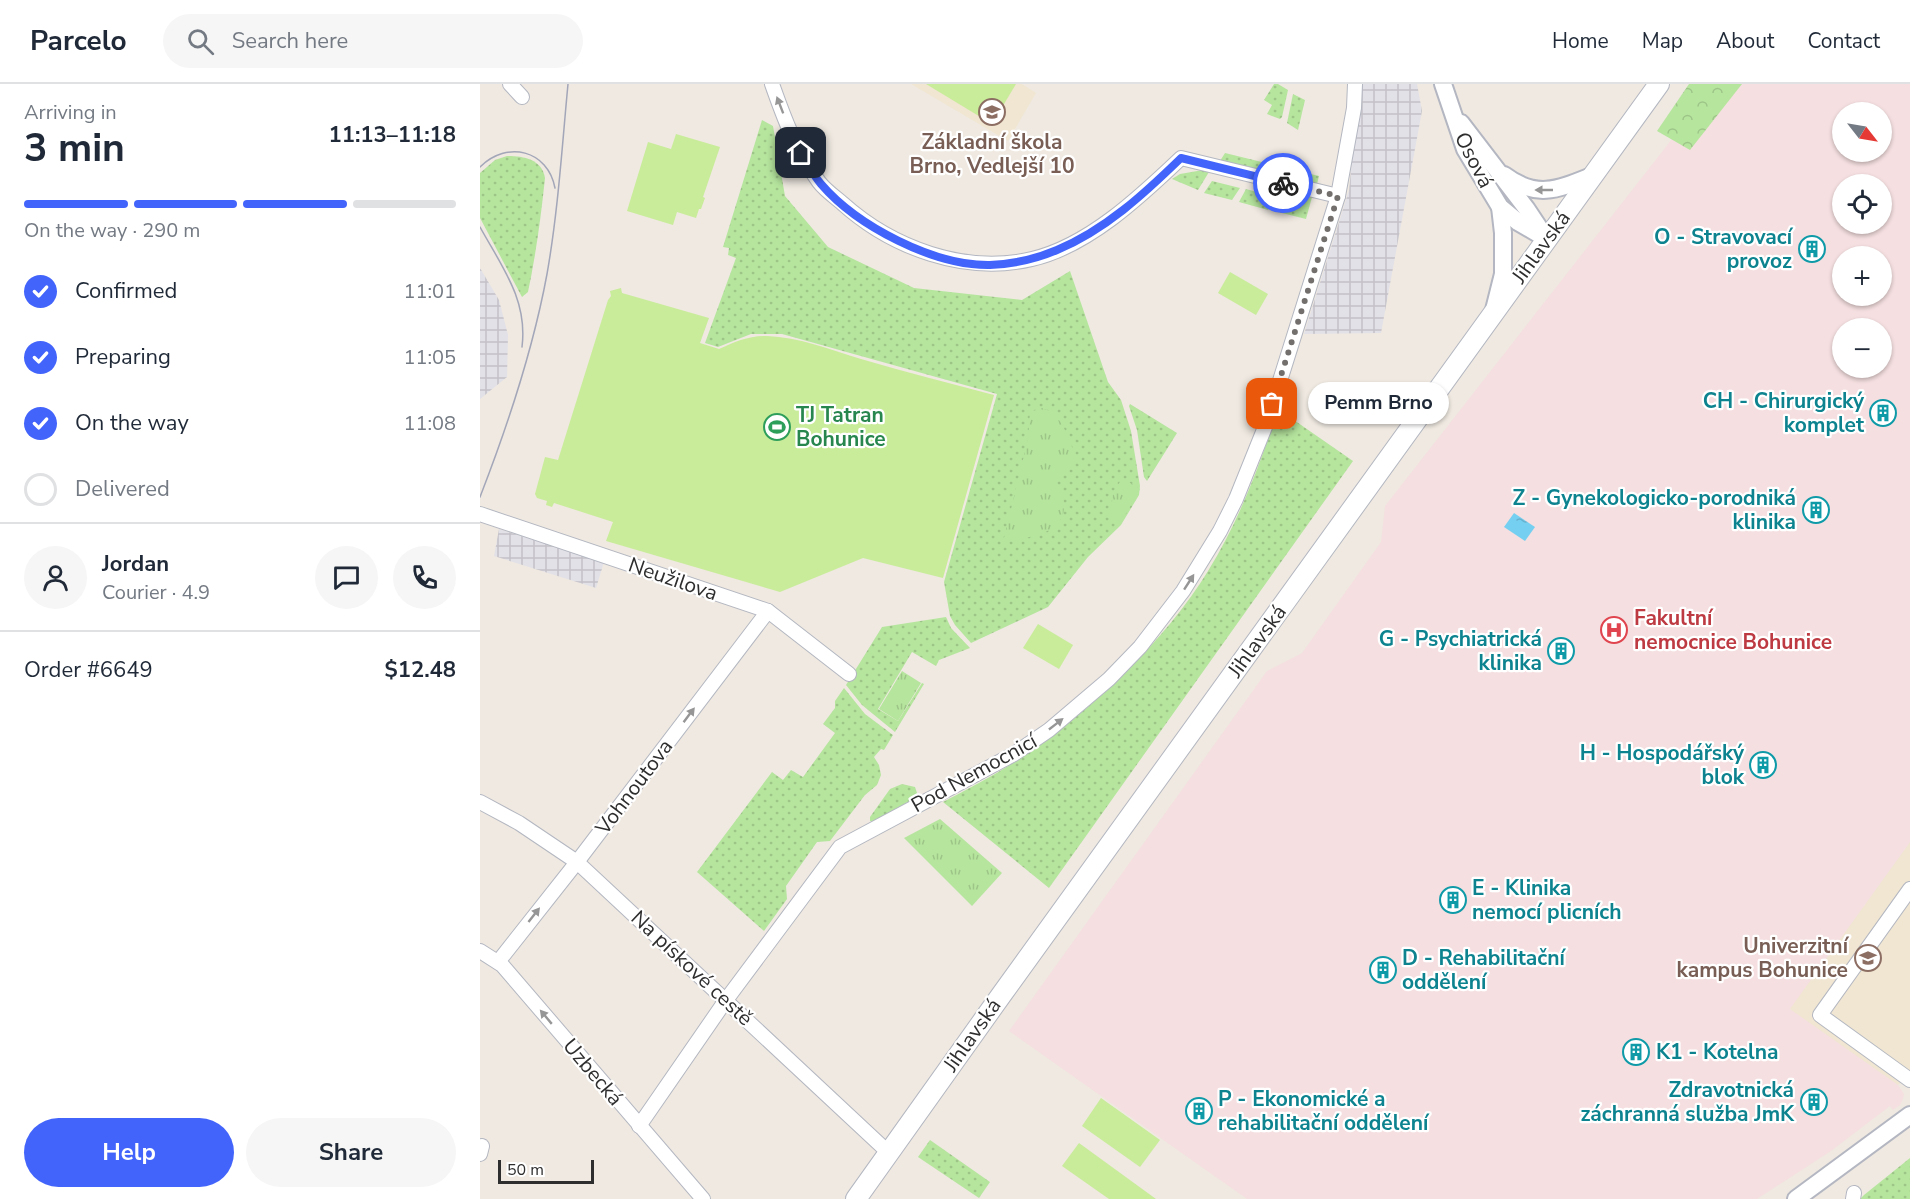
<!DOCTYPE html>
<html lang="en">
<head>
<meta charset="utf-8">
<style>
  body { margin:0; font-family:"Nunito Sans",sans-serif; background:#f6f6f7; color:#1f2937; height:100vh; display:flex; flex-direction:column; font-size:22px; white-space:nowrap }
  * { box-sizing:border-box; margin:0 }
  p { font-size:20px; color:#747a83 }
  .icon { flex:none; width:33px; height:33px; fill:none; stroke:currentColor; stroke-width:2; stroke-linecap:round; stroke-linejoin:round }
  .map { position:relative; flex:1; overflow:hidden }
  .details { display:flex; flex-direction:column; background:#fff; width:480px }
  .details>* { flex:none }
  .needle { width:39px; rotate:121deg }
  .controls { position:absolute; left:1352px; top:18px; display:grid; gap:12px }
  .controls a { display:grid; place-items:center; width:60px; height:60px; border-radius:50%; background:#fff; box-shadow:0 2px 4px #0004; font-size:30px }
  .scale { position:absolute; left:18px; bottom:15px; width:96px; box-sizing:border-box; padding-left:6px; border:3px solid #2e2e2e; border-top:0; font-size:16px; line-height:21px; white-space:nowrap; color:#2e2e2e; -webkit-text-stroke:4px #fff; paint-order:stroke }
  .pin { position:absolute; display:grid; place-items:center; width:51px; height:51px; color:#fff; margin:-26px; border-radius:12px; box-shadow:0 3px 9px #0006 }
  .courier { position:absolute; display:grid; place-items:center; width:60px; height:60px; margin:-30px; border:4px solid #4264fb; border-radius:50%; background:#fff; color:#222; box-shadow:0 2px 8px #0007 }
  .bubble { position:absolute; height:42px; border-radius:21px; background:#fff; box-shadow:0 2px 4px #0004; font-size:20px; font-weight:700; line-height:42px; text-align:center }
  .summary em { font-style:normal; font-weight:700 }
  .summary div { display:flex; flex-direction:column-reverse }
  .summary { display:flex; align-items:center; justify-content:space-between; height:102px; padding:0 24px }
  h1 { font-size:39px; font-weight:700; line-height:45px }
  .bar { display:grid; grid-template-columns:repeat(4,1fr); gap:9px 6px; align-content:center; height:72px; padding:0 24px }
  .bar i { height:8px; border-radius:4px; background:#e0e1e3 }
  .bar .active { background:#4264fb }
  .bar p { grid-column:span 4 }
  .line { display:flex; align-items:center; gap:15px; padding:0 24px; border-top:2px solid #e0e1e3 }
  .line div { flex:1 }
  .round { display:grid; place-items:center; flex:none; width:63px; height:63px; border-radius:32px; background:#f6f6f7 }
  ol { padding:0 24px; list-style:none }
  li { display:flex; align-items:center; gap:18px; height:66px }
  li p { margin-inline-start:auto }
  li .icon { padding:6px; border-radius:50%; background:#4264fb; color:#fff; stroke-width:4 }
  li:last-child { color:#747a83 }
  li i { width:33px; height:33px; border:3px solid #e0e1e3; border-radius:50% }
  .button { display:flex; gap:12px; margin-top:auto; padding:12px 24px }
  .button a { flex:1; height:69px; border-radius:36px; background:#4264fb; color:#fff; font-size:24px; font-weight:700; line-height:69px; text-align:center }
  .button a+a { background:#f6f6f7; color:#1f2937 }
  header { display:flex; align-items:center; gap:36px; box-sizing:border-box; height:84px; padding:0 30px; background:#fff; border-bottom:2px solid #e0e1e3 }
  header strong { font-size:28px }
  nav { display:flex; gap:33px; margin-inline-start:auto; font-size:21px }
  .search { width:420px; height:54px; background:#f6f6f7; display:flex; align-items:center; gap:15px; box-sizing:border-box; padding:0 21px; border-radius:33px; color:#747a83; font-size:22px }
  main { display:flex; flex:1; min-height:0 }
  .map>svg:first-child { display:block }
  .industrial { fill:url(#industrial-grid) }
  .education { fill:#f0e6d1 }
  .medical { fill:#f5dfe0; fill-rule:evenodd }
  .grass { fill:url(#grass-dots) }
  .forest { fill:url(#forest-crowns) }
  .park { fill:url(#park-tufts) }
  .pitch { fill:#c9ec9a }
  .water { fill:url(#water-ripples) }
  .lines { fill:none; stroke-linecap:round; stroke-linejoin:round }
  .minor-casing { stroke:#b4b7c1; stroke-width:16 }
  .tertiary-casing { stroke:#b4b7c1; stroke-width:20 }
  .secondary-casing { stroke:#b4b7c1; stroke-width:22 }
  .minor { stroke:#fff; stroke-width:14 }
  .tertiary { stroke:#fff; stroke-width:16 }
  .secondary { stroke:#fff; stroke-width:20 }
  .tram { stroke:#a3a6b8; stroke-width:1.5 }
  .oneway { fill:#969696 }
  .done { stroke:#726f6d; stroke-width:6; stroke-dasharray:0 10.8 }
  .route { stroke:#4264fb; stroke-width:8 }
  .labels { text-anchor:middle; stroke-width:4.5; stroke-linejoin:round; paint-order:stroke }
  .education-label { font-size:21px; font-weight:bold; fill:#785e54; stroke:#fff }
  .street-label { font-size:21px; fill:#2e2e2e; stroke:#fff }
  .culture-label { font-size:21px; font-weight:bold; fill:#0d838f; stroke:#fff; text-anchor:end }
  .leisure-label { font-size:21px; font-weight:bold; fill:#27864d; stroke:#fff; text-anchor:start }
  .health-label { font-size:21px; font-weight:bold; fill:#be3a42; stroke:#fff; text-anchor:start }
</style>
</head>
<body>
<header>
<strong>Parcelo</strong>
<div class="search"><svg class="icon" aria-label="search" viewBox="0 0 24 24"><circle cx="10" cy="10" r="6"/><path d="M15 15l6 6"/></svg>Search here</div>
<nav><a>Home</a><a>Map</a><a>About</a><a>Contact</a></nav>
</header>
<main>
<section class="details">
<div class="summary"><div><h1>3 min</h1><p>Arriving in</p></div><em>11:13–11:18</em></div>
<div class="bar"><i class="active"></i><i class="active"></i><i class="active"></i><i></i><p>On the way · 290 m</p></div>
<ol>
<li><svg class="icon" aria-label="check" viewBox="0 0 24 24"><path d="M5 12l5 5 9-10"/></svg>Confirmed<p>11:01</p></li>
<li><svg class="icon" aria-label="check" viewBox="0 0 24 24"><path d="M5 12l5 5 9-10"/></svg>Preparing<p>11:05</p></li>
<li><svg class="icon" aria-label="check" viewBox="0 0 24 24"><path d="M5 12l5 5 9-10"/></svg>On the way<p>11:08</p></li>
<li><i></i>Delivered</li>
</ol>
<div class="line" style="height:108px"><a class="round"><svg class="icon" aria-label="person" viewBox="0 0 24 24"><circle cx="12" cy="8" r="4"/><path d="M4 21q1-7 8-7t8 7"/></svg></a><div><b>Jordan</b><p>Courier · 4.9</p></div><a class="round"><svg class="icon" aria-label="chat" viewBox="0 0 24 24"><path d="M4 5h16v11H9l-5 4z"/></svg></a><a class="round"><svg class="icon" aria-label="phone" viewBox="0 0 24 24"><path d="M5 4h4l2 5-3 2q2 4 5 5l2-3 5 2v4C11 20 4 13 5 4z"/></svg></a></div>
<div class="line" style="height:78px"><div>Order #6649</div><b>$12.48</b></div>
<div class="button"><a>Help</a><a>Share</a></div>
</section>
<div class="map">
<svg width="1430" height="1115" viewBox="0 0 1430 1115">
  <defs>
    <pattern id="industrial-grid" width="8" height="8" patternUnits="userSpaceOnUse" patternTransform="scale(1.5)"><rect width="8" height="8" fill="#e3e1e8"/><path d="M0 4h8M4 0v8" fill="none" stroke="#c3c1c7"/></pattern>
    <pattern id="grass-dots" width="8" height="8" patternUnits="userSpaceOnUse" patternTransform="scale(1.5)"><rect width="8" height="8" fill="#b6e59e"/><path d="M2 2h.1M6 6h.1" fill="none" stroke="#9dc588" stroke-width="1.8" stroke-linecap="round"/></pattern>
    <pattern id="forest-crowns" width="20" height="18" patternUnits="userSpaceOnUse" patternTransform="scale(1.5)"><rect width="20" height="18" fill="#b6e59e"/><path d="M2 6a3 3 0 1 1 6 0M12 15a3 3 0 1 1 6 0" fill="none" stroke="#9dc588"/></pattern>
    <pattern id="park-tufts" width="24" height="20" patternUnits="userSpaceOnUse" patternTransform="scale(1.5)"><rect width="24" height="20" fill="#b6e59e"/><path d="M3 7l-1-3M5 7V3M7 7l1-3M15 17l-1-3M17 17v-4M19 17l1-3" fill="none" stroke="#9dc588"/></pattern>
    <pattern id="water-ripples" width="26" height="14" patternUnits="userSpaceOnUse" patternTransform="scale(1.5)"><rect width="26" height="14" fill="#75cff0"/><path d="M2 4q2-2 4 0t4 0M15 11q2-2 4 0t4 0" fill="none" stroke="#66b2ce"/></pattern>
  </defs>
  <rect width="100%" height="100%" fill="#efe9e1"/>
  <g class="industrial">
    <polygon points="880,0 937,0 942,27 901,249 824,250 869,106"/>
    <polygon points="0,184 19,216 28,251 27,293 0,315"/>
    <polygon points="19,445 124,478 116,504 14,472"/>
  </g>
  <g class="education">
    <polygon points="431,0 542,0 556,9 528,57"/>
    <polygon points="1430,758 1430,988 1418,1001 1309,925"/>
  </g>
  <path class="medical" d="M1235,0h195v758l-120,167 108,76 6,9 -1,5 -3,6 -7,5 -3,-4 -59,45 -74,48h-510l-238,-168 258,-360 35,-18 79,-111 4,-36zM1362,28h39v40h-39zM1362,100h39v40h-39zM1362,172h39v40h-39zM1362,244h39v40h-39z"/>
  <g class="grass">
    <polygon points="794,0 798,0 808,6 802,33 800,35 787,30 792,21 784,16"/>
    <polygon points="813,10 825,16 818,46 807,39"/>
    <polygon points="282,36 293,42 305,112 348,163 434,204 542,216 590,187 628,298 641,316 651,347 660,402 659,411 641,441 608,473 568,523 491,559 475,541 470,532 464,498 517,310 302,250 271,250 238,263 225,259 256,174 248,171 249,164 243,163"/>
    <polygon points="745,69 839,92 837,100 740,77"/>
    <path d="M27,72c16,0 35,3 38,22 -4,38 -9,76 -17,114l-6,5 -42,-79v-45l15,-13z"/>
    <polygon points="723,86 729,88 718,106 692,95 700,90"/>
    <polygon points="732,97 760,104 752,116 724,109"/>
    <polygon points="766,105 795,113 788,126 759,118"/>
    <polygon points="806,107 832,113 826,135 794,127"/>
    <polygon points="650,320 697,349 667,397 664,393 657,346 649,322"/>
    <path d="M798,325l75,52 -304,427 -106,-86c27,-14 54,-28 79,-45 67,-44 144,-117 186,-186 31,-50 52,-106 70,-162z"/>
    <polygon points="466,533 471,544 490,564 459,576 456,582 432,568 398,625 418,637 442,599 444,600 415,648 382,621 366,601 402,543"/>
    <polygon points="364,604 385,630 413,651 404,666 401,665 394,673 399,681 401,691 397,701 385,711 350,757 337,758 306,802 307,815 284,847 217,788 292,688 303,696 311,686 323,693 355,649 343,640 355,624 355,617"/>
    <polygon points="422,700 435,703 437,709 435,714 393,738 390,737 390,733 410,705"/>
    <polygon points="450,1056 510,1098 499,1114 438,1073"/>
    <polygon points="1430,1074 1430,1115 1380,1115 1384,1111"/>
  </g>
  <polygon class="forest" points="1209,0 1262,0 1210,66 1177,47"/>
  <g class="park">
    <path d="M562,324c5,2 9,3 13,7 8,8 23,38 18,49 -4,7 -13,10 -17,17 2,5 5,9 6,13 12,40 -32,43 -59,48l25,-103 2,-27z"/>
    <polygon points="642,394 660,405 641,438 630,432 633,410"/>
    <polygon points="422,587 441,599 418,637 399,625"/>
    <polygon points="460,735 522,789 492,822 424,754"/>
  </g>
  <g class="pitch">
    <polygon points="446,0 536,0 512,40"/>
    <polygon points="196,50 240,63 223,113 225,114 221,125 219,125 216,134 197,128 193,141 147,127 168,58 191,65"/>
    <polygon points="750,188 788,210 776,231 738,209"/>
    <path d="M141,204l1,5 87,25 -9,25 19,6c15,-7 31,-14 48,-13 32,1 64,14 94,23 44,13 89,24 133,36l-51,183 -80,-20 -83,34 -174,-51 7,-19 -59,-19 -2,4 -6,-2 1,-4 -10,-3 -2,-4 10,-37 13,3 50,-160 3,-4 -1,-5z"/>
    <polygon points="558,540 593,561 579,585 543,564"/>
    <polygon points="621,1014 680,1056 660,1083 602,1042"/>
    <polygon points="599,1059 676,1115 629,1115 582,1082"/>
  </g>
  <polygon class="water" points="1034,429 1055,443 1045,457 1024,443"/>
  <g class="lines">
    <defs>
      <g id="minor">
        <polyline points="30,0 42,13"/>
        <path d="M292,0c13,37 24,66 47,98 6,8 16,15 23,21 50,45 123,72 190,56 56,-13 108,-62 149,-101l157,38"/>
        <polyline points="0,430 288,527 369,590"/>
        <polyline points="0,718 39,739 97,778 409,1069"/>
        <polyline points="1430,805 1340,931 1430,996"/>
        <polyline points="0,867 22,881 223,1115"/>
        <polyline points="18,878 97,778 288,527"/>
        <polyline points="159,1042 246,916 360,763 534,670 569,646 629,595 660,563 703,507 740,447 756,415 787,338 858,112 874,24 875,0"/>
        <polyline points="0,1070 2,1062"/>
        <polyline points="1373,1115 1374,1109"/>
      </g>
      <g id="tertiary">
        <polyline points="963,0 985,65 1020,123 1038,138 1067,155"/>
        <polyline points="981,39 1046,124 1064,151"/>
        <path d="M1024,91c33,25 55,14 90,0"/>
        <polyline points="1014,226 1023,190 1023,149 1020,123"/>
        <polyline points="1316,1115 1430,1031"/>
      </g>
      <polyline id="secondary" points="376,1115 522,910 1179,0"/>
    </defs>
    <use href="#minor" class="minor-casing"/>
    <use href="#tertiary" class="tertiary-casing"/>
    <use href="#secondary" class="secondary-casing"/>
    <use href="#minor" class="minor"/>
    <use href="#tertiary" class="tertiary"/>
    <use href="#secondary" class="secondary"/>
    <g class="tram">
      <path d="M0,83c27,-27 68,-17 75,21"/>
      <path d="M0,143c22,40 48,73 42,120"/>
      <path d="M0,413c28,-72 53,-147 67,-223 11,-62 15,-127 21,-190"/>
    </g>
  </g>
  <defs><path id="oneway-solid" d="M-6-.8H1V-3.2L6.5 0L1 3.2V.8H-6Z" transform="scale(1.5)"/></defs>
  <g class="oneway">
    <use href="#oneway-solid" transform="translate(300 21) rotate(-111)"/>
    <use href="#oneway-solid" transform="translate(1064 106) rotate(180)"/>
    <use href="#oneway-solid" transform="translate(709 498) rotate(-57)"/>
    <use href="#oneway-solid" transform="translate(209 631) rotate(-53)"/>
    <use href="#oneway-solid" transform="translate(576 640) rotate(-38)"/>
    <use href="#oneway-solid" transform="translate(54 831) rotate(-52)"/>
    <use href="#oneway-solid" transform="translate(66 933) rotate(-130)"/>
  </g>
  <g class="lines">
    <polyline class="done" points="792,320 858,112 803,99"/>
    <path class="route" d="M321,69c6,10 12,22 20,31 36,42 113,82 169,81 23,-1 46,-6 67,-15 48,-20 87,-56 124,-92l102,25"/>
  </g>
  <defs>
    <symbol id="school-ring" viewBox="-11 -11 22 22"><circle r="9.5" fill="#fff" stroke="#8d6e63" stroke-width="1.5"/><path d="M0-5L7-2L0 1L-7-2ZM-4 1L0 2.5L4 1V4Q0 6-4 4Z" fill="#8d6e63"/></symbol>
    <symbol id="building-ring" viewBox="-11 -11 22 22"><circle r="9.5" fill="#fff" stroke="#0f9aa8" stroke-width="1.5"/><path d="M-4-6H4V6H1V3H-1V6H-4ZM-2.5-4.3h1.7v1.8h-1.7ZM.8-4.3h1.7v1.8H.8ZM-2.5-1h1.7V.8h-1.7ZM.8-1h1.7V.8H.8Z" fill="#0f9aa8"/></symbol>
    <symbol id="stadium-ring" viewBox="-11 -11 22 22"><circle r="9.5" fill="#fff" stroke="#2e9e5b" stroke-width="1.5"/><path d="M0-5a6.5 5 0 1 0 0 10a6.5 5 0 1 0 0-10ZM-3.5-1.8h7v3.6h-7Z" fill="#2e9e5b"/></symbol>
    <symbol id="hospital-ring" viewBox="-11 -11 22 22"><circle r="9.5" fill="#fff" stroke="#e0444e" stroke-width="1.5"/><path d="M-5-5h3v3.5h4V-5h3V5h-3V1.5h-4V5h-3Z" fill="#e0444e"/></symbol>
    <symbol id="university-ring" viewBox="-11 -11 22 22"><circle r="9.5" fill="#fff" stroke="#8d6e63" stroke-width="1.5"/><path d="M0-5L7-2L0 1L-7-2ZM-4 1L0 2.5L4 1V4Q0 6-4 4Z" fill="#8d6e63"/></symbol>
  </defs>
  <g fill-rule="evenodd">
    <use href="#school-ring" x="497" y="13" width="30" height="30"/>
    <use href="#building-ring" x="1317" y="150" width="30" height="30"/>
    <use href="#building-ring" x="1388" y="314" width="30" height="30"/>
    <use href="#stadium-ring" x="282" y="328" width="30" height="30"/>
    <use href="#building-ring" x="1321" y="411" width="30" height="30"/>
    <use href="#hospital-ring" x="1119" y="531" width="30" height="30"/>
    <use href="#building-ring" x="1066" y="552" width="30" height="30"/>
    <use href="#building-ring" x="1268" y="666" width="30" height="30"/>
    <use href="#building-ring" x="958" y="801" width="30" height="30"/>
    <use href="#university-ring" x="1373" y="859" width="30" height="30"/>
    <use href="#building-ring" x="888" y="871" width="30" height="30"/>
    <use href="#building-ring" x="1141" y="953" width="30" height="30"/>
    <use href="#building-ring" x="1319" y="1003" width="30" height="30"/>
    <use href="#building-ring" x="704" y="1012" width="30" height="30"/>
  </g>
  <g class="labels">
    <g class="education-label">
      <text x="512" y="65">Základní škola<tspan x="512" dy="24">Brno, Vedlejší 10</tspan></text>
      <text x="1368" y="869" text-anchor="end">Univerzitní<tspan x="1368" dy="24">kampus Bohunice</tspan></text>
    </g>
    <g class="street-label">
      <text transform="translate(994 76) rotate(63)" y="7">Osová</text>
      <text transform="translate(1061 163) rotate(-54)" y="7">Jihlavská</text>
      <text transform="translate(193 495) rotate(19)" y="7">Neužilova</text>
      <text transform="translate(777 557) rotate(-54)" y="7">Jihlavská</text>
      <text transform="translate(494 689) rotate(-29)" y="7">Pod Nemocnicí</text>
      <text transform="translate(154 703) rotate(-53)" y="7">Vohnoutova</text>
      <text transform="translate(212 884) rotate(43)" y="7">Na pískové cestě</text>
      <text transform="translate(492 951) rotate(-55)" y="7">Jihlavská</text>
      <text transform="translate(113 988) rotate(50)" y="7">Uzbecká</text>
    </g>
    <g class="culture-label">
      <text x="1312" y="160">O - Stravovací<tspan x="1312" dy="24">provoz</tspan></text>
      <text x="1384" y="324">CH - Chirurgický<tspan x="1384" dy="24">komplet</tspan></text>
      <text x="1316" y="421">Z - Gynekologicko-porodniká<tspan x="1316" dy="24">klinika</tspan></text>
      <text x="1062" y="562">G - Psychiatrická<tspan x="1062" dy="24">klinika</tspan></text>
      <text x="1264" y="676">H - Hospodářský<tspan x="1264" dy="24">blok</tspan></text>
      <text x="992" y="811" text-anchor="start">E - Klinika<tspan x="992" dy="24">nemocí plicních</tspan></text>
      <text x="922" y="881" text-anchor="start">D - Rehabilitační<tspan x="922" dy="24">oddělení</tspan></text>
      <text x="1176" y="975" text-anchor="start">K1 - Kotelna</text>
      <text x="1314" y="1013">Zdravotnická<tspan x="1314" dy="24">záchranná služba JmK</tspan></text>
      <text x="738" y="1022" text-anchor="start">P - Ekonomické a<tspan x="738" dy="24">rehabilitační oddělení</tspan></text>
    </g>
    <g class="leisure-label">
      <text x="316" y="338">TJ Tatran<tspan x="316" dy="24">Bohunice</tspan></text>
    </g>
    <g class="health-label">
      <text x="1154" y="541">Fakultní<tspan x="1154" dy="24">nemocnice Bohunice</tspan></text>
    </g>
  </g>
</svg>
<div class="controls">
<a><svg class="needle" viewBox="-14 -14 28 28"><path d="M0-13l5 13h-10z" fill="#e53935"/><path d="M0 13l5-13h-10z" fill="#747a83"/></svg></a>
<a><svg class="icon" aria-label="locate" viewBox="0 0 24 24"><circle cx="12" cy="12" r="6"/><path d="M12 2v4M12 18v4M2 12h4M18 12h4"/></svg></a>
<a>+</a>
<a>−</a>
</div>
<div class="scale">50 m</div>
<div class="pin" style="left:792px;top:320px;background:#ea580c"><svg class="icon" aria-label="bag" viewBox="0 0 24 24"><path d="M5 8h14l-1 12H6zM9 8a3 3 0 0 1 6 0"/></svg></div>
<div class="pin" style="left:321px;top:69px;background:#1f2937"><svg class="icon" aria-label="home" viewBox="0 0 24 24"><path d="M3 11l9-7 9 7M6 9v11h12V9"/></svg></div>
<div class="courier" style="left:803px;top:99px"><svg class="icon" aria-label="bike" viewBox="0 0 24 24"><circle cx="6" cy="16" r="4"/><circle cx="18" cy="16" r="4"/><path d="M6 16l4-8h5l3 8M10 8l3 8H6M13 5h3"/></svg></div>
<div class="bubble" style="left:828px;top:298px;width:141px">Pemm Brno</div>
</div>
</main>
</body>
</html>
